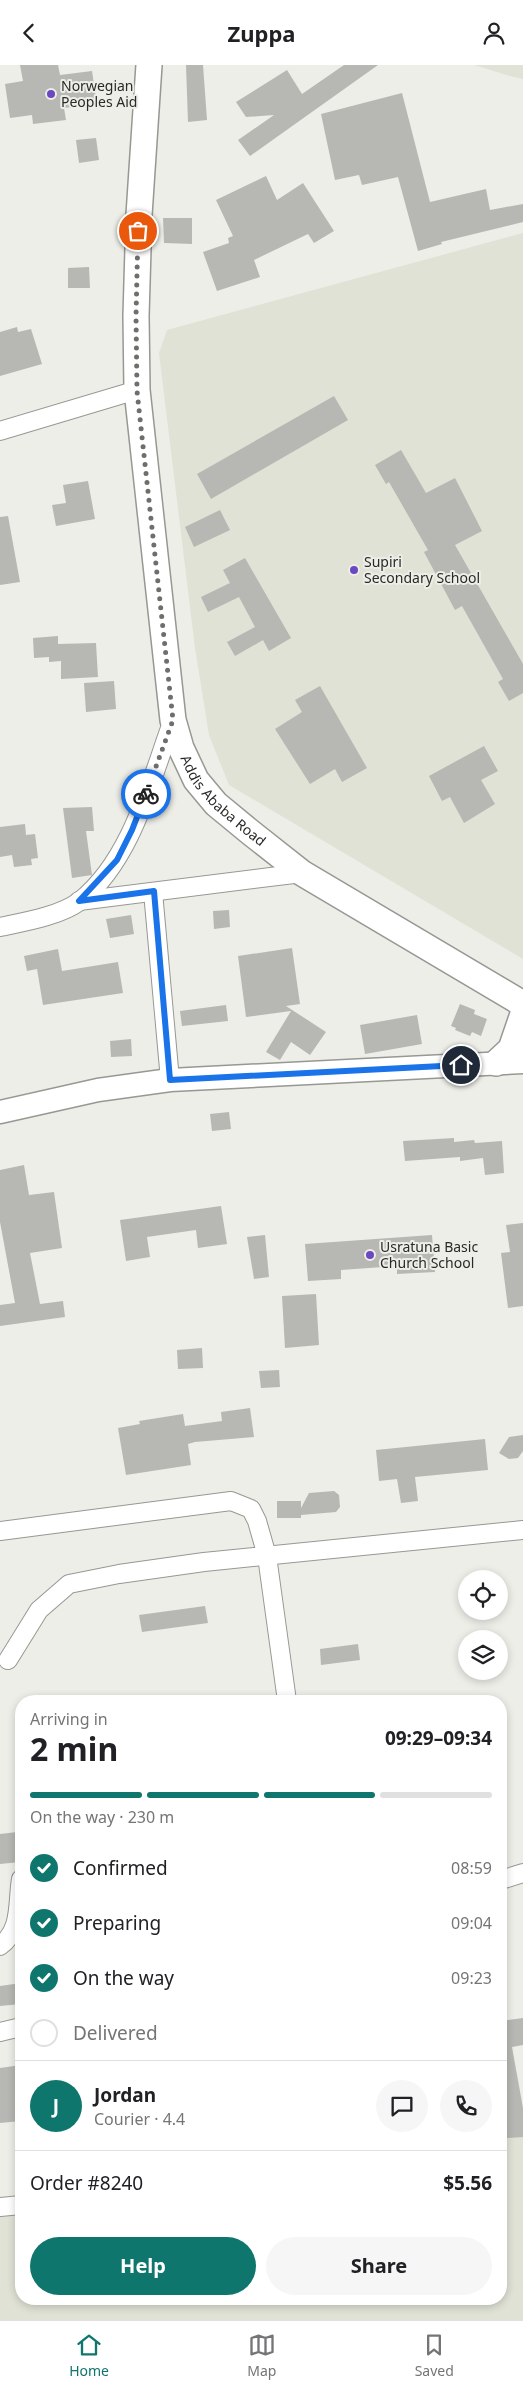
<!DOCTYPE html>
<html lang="en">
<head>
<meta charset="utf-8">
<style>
  body { margin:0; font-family:"Noto Sans",sans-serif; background:#f6f6f6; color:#202124; height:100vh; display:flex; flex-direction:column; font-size:19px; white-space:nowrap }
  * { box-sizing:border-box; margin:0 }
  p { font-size:16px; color:#757577 }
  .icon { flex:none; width:28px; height:28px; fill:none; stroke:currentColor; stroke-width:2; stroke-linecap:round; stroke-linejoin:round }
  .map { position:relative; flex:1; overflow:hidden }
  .sheet { position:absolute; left:15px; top:1630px; width:492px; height:610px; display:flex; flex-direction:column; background:#fff; border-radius:20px; box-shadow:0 2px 8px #0003 }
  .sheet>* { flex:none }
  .fabs { position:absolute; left:458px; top:1505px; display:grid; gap:10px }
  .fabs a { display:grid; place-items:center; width:50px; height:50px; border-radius:50%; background:#fff; box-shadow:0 2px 8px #0003; font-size:25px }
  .pin { position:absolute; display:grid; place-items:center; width:42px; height:42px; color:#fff; margin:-21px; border:2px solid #fff; border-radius:50%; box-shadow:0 1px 5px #0007 }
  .courier { position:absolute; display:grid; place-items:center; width:50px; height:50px; margin:-25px; border:4px solid #1a73e8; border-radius:50%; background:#fff; color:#222; box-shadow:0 1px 6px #0007 }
  .headline em { font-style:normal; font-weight:700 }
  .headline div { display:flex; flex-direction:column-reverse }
  .headline { display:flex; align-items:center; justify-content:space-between; height:85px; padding:0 15px }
  h1 { font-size:32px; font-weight:700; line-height:38px }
  .bar { display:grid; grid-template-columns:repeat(4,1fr); gap:8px 5px; align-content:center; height:60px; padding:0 15px }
  .bar i { height:6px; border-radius:4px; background:#e0e0e0 }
  .bar .current { background:#0f766e }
  .bar p { grid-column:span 4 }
  .line { display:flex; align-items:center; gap:12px; padding:0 15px; border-top:1px solid #e0e0e0 }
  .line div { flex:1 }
  .round { display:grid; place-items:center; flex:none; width:52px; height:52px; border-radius:26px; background:#f6f6f6 }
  ol { padding:0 15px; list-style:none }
  li { display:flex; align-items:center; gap:15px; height:55px }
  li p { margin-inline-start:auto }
  li .icon { padding:5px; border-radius:50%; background:#0f766e; color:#fff; stroke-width:4 }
  li:last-child { color:#757577 }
  li i { width:28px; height:28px; border:2px solid #e0e0e0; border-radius:50% }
  .button { display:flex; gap:10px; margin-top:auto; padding:10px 15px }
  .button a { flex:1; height:58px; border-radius:30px; background:#0f766e; color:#fff; font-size:20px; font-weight:700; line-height:58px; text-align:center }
  .button a+a { background:#f6f6f6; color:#202124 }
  header { display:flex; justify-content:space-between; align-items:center; height:65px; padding:0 15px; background:#fff; font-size:22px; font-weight:700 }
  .menu { display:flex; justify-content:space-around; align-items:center; height:70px; border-top:1px solid #e0e0e0; background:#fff; font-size:14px; color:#757577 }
  .menu a { display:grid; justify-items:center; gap:2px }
  .menu .current { color:#0f766e }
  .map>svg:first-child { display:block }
  .built { fill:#dfe2d5 }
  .building { fill:#b7b8b3 }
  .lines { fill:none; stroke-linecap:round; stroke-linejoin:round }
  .minor-casing { stroke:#979893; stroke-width:20 }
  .tertiary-casing { stroke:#979893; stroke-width:25 }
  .secondary-casing { stroke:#979893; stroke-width:28 }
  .minor { stroke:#fff; stroke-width:18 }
  .tertiary { stroke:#fff; stroke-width:22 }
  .secondary { stroke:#fff; stroke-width:25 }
  .done { stroke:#6e6e6b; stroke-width:5; stroke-dasharray:0 9 }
  .route { stroke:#1a73e8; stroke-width:6 }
  .poi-dot { fill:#6b47c0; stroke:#edeee8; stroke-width:2 }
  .labels { text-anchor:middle; stroke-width:4; stroke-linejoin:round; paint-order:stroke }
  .poi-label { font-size:14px; fill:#292927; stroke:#edeee8; text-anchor:start }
  .street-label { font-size:14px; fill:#292927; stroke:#edeee8 }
</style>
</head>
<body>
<header><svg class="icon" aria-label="back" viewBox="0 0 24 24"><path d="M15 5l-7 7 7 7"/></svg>Zuppa<svg class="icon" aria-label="person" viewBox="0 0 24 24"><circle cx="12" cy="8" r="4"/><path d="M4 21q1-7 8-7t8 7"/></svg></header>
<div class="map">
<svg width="523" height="2255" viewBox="0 0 523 2255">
  <rect width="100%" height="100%" fill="#edeee8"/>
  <g class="built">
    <polygon points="474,0 523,0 523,14 510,11"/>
    <polygon points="523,168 523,894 229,720 209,670 195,583 159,288 167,265"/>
    <polygon points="523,2068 523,2255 0,2255 0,2147 21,2144 21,2234 501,2234 501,2071"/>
  </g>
  <g class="building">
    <polygon points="20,0 58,0 60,10 92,6 97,39 64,43 66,55 33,59 32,50 10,53 5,19 23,16"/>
    <polygon points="186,0 203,0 207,55 188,57"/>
    <polygon points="344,0 378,0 250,91 238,75 274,50 246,52 236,37 287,5 302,29"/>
    <polygon points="402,28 430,137 486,124 490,145 523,139 523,157 441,177 442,179 418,186 398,112 362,120 359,110 335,115 321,49"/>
    <polygon points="96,73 99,95 79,98 76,75"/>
    <polygon points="266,111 277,135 303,118 334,166 314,178 308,169 254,195 260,212 217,226 203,187 229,178 228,173 233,171 216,135"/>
    <polygon points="163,153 192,153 192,179 164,178"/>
    <polygon points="89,202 90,223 68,223 68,203"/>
    <polygon points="17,262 18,267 31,264 42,299 0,311 0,267"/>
    <polygon points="334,331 348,355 211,434 197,409"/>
    <polygon points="401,385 426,428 455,413 482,466 455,480 523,599 523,628 509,636 498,617 503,614 462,541 455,545 424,487 428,485 389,417 386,419 375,400"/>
    <polygon points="88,416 95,454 56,461 52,440 66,438 63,420"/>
    <polygon points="220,445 230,465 194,482 185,462"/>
    <polygon points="8,451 20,517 0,520 0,452"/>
    <polygon points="245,493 291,573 269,586 263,575 235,591 227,577 255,562 239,532 208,547 201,532 230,518 223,505"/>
    <polygon points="58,571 58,579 96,578 98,612 61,614 61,596 49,597 49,592 34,593 33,573"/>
    <polygon points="114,616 116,644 86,647 84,618"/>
    <polygon points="320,621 367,703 342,717 335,704 310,719 275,664 302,647 295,635"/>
    <polygon points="484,681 498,706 481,715 495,739 464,758 450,732 442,736 429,711"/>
    <polygon points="92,742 94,766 86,766 92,810 72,813 63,743"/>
    <polygon points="25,759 26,770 35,769 38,793 31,794 32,800 14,802 12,790 0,792 0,762"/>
    <polygon points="229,845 230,862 214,864 213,846"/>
    <polygon points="131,850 134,869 110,873 106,854"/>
    <polygon points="292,883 300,939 286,941 326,967 310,990 291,977 280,995 266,987 291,946 246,952 238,891"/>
    <polygon points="58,884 62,906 118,897 123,928 43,940 37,904 27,906 24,891"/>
    <polygon points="460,939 475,945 474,949 487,954 481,971 472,967 470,971 455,965 456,963 451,961"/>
    <polygon points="226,940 228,956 182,961 180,946"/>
    <polygon points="417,950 422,979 365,989 360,960"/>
    <polygon points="131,974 132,991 111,992 110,976"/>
    <polygon points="229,1047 231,1064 212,1066 210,1049"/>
    <polygon points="454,1073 454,1077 474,1075 475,1078 502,1076 504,1108 485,1110 483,1093 460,1096 460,1092 405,1096 403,1076"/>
    <polygon points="24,1100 29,1130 54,1127 62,1183 30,1188 40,1239 63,1236 65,1252 0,1261 0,1240 15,1238 0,1157 0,1105"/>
    <polygon points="221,1141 227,1179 198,1183 196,1165 147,1172 150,1192 126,1196 120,1155"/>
    <polygon points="523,1158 523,1241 508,1243 501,1188 510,1187 506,1160"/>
    <polygon points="265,1170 269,1212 254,1214 247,1172"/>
    <polygon points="432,1170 435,1207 397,1209 397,1201 341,1205 341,1214 308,1216 305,1179"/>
    <polygon points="316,1229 319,1280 285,1283 282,1231"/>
    <polygon points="202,1283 203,1303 178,1304 177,1285"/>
    <polygon points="279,1305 280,1322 261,1323 259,1306"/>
    <polygon points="250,1343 254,1372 195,1377 188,1379 191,1400 126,1410 118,1363 140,1359 139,1356 183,1349 185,1361 222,1356 221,1347"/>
    <polygon points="523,1370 523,1386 518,1393 509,1394 499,1388 509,1372"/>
    <polygon points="485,1374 488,1405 415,1412 418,1436 401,1438 397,1414 379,1416 376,1385"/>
    <polygon points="334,1426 339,1430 340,1442 336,1447 301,1450 301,1453 277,1453 277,1436 301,1436 301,1443 309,1428"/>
    <polygon points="205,1541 208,1558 142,1567 139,1550"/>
    <polygon points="358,1579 360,1595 321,1600 320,1584"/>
    <polygon points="17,1767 20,1797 0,1799 0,1769"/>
    <polygon points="21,1918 21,1939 0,1941 0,1921"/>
    <polygon points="523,1953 523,1980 512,1982 523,2043 523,2072 507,2073 507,2069 501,2070 501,1956"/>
    <polygon points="21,2000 21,2056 0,2058 0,2003"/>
  </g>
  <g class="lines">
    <defs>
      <g id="minor">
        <polyline points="0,366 137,325"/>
        <polyline points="153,827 170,1015"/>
        <polyline points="79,836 302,808"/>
        <path d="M0,862c24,-5 60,-11 80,-26 52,-41 71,-122 93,-181"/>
        <polyline points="0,1466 231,1436 251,1444 257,1456 267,1491 287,1636"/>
        <polyline points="8,1595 39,1545 69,1519 119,1509 204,1497 523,1465"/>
        <polyline points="501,1815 523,1808"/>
        <path d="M0,1881c22,-16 17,-43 21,-67"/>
        <polyline points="0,1967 21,1962"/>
        <polyline points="0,2142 21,2140"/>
      </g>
      <polyline id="tertiary" points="0,1047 98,1025 170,1015 523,997"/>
      <g id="secondary">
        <path id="s1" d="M149,0l-10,150 -3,101 1,74 36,330 8,28 15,32 20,24 34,28 52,41 221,131"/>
        <polyline points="496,998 511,984 523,949"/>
      </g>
    </defs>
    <use href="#minor" class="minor-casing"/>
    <use href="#tertiary" class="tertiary-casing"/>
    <use href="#secondary" class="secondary-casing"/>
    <use href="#minor" class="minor"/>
    <use href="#tertiary" class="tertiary"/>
    <use href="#secondary" class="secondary"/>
  </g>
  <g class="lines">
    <polyline class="done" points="138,166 136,251 137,326 173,655 146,729"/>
    <polyline class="route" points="146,729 132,765 117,795 79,836 154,826 170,1015 461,1000"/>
  </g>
  <g class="poi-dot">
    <circle cx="51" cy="29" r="5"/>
    <circle cx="354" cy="505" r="5"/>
    <circle cx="370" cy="1190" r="5"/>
  </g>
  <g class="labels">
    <g class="poi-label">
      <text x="61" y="26">Norwegian<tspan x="61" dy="16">Peoples Aid</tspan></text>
      <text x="364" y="502">Supiri<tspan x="364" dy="16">Secondary School</tspan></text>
      <text x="380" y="1187">Usratuna Basic<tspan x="380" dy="16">Church School</tspan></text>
    </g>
    <g class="street-label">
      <text dy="5" stroke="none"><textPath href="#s1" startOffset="755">Addis Ababa Road</textPath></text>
    </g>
  </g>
</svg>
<div class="fabs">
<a><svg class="icon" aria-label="locate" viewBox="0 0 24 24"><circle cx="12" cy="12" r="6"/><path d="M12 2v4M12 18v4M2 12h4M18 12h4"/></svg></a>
<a><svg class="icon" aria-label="layers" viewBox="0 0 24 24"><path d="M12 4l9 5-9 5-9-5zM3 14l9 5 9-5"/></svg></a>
</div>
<div class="pin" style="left:138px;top:166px;background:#ea580c"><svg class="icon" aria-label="bag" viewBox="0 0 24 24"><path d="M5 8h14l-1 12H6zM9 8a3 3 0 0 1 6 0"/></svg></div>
<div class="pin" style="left:461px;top:1000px;background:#1f2937"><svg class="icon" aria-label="home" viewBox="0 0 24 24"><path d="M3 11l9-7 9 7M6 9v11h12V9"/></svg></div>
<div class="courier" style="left:146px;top:729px"><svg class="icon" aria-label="bike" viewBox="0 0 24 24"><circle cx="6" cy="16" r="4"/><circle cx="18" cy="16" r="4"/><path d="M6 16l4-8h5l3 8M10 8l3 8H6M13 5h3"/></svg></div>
<section class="sheet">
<div class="headline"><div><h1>2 min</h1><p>Arriving in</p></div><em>09:29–09:34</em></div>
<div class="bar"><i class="current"></i><i class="current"></i><i class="current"></i><i></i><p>On the way · 230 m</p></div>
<ol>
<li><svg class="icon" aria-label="check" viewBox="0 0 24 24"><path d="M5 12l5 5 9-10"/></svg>Confirmed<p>08:59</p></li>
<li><svg class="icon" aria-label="check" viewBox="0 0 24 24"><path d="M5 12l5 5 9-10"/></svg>Preparing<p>09:04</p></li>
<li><svg class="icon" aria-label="check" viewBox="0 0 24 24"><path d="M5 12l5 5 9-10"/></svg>On the way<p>09:23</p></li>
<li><i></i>Delivered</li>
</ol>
<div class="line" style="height:90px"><b class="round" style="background:#0f766e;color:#fff">J</b><div><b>Jordan</b><p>Courier · 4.4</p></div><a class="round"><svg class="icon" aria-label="chat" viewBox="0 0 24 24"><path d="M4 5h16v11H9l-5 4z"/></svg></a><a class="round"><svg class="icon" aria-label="phone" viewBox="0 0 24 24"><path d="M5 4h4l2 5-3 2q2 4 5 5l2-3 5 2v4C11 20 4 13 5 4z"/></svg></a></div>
<div class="line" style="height:65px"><div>Order #8240</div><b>$5.56</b></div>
<div class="button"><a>Help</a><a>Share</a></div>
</section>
</div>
<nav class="menu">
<a class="current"><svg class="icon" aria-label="home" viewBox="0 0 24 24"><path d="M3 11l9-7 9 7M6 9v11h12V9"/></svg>Home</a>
<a><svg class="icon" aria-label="map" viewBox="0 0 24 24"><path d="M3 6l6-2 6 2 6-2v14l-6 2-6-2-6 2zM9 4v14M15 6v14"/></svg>Map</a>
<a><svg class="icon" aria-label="saved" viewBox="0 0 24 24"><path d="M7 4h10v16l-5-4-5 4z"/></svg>Saved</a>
</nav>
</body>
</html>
